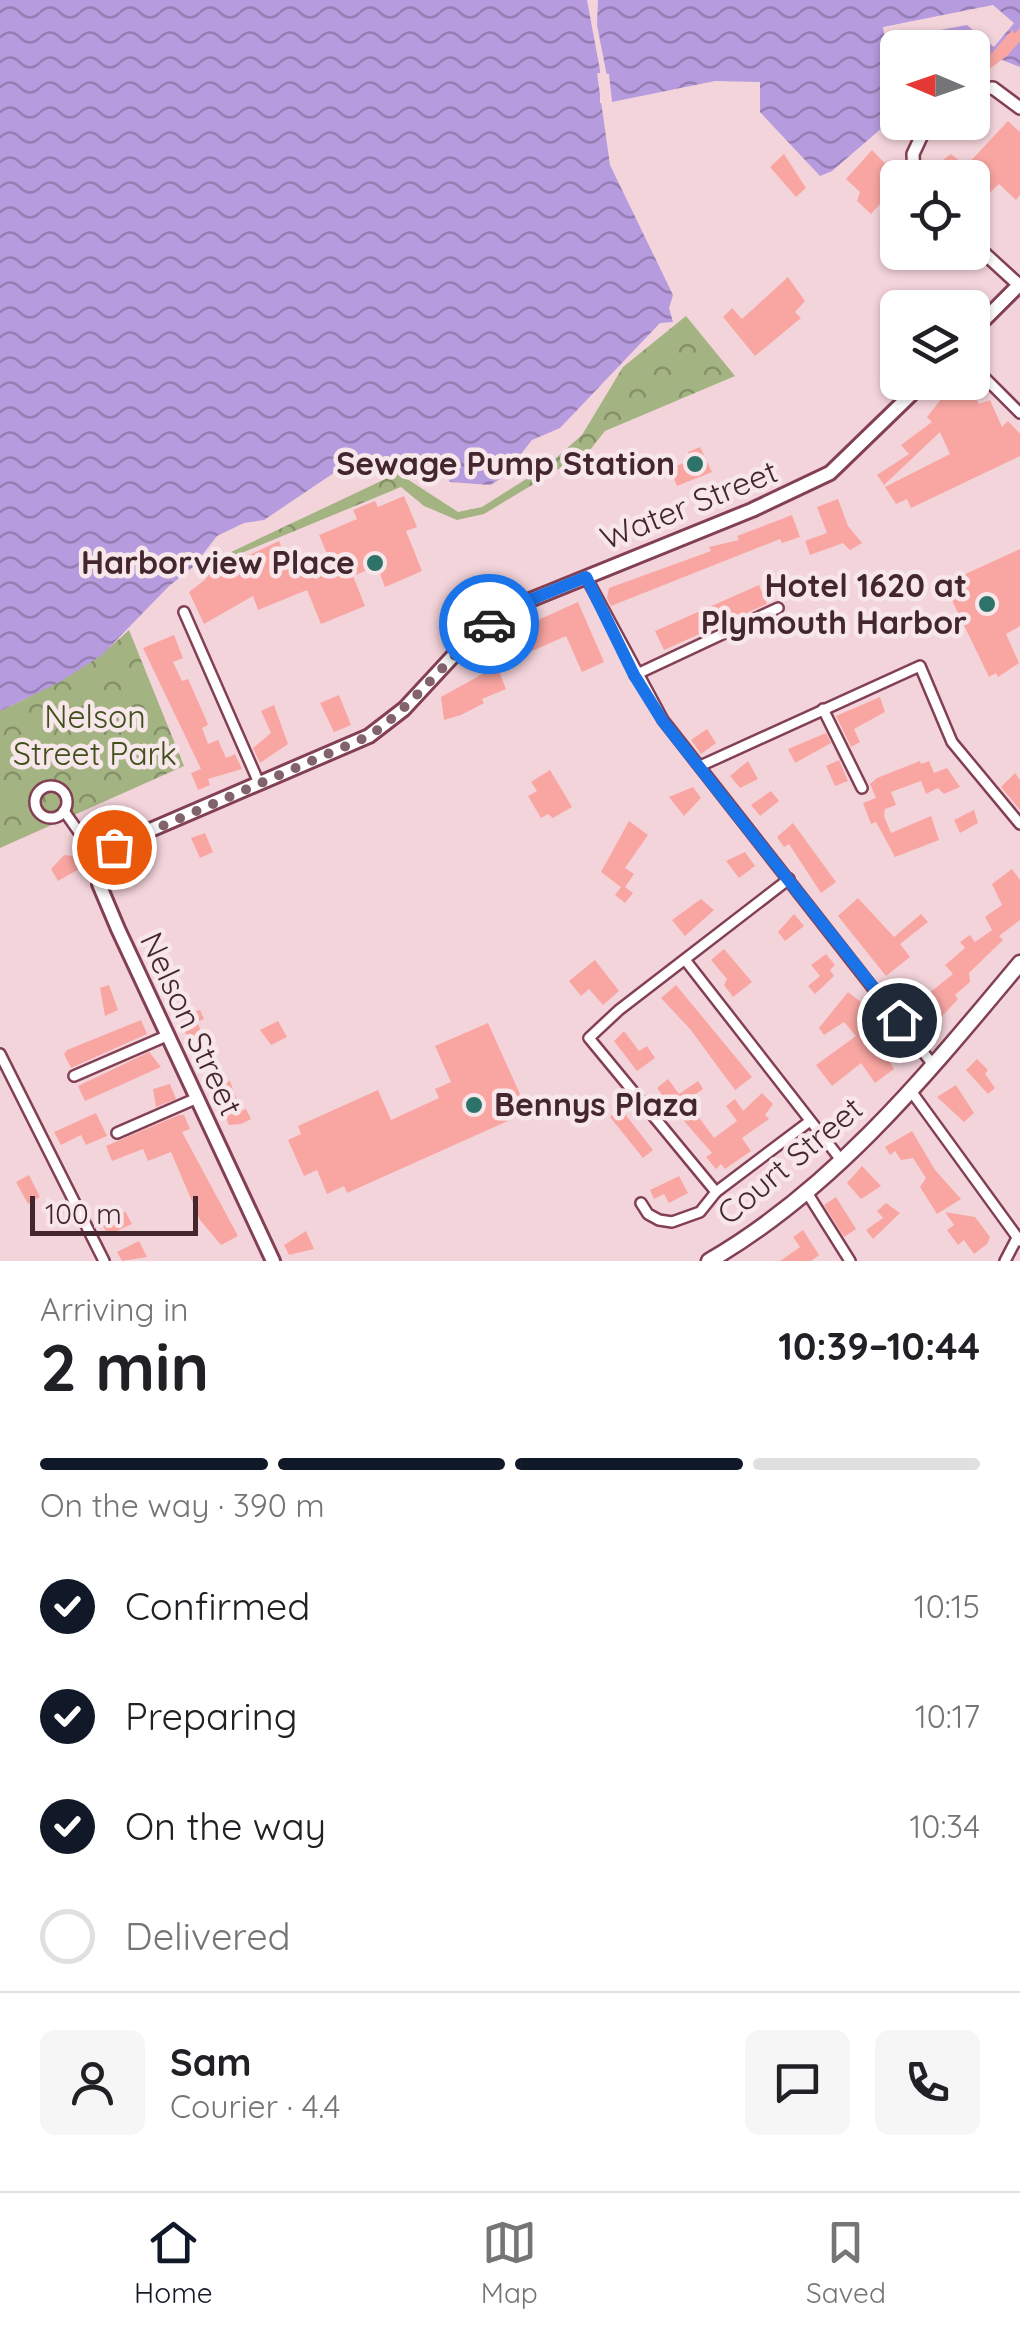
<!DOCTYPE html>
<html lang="en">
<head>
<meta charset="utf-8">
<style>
  body { margin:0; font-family:Quicksand,sans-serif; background:#f6f6f6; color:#202124; height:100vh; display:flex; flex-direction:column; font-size:38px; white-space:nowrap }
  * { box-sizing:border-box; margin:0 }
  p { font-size:32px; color:#757577 }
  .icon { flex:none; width:55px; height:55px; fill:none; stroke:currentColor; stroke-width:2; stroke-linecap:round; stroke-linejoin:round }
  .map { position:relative; height:1261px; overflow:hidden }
  .details { display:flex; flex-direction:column; background:#fff; flex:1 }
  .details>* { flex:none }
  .needle { width:65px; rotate:272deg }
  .buttons { position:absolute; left:880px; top:30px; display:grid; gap:20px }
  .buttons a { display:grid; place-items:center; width:110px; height:110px; border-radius:15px; background:#fff; box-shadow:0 2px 8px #0004; font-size:50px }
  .scale { position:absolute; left:30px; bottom:25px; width:168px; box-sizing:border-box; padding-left:10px; border:5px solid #44262f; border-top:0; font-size:28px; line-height:35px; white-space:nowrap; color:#44262f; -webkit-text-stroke:8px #f7e6ea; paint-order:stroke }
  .pin { position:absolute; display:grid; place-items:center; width:85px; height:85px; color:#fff; margin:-42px; border:5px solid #fff; border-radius:50%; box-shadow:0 2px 10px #0007 }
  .courier { position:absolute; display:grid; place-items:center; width:100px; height:100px; margin:-50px; border:8px solid #1a73e8; border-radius:50%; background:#fff; color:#222; box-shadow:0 2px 12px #0007 }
  .summary em { font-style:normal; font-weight:800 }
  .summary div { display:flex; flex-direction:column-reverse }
  .summary { display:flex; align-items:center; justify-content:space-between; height:170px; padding:0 40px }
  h1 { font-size:65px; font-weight:800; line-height:75px }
  .bar { display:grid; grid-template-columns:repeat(4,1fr); gap:15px 10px; align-content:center; height:120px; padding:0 40px }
  .bar i { height:12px; border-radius:8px; background:#e0e0e0 }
  .bar .current { background:#111827 }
  .bar p { grid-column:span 4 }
  .line { display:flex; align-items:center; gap:25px; padding:0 40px; border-top:2px solid #e0e0e0 }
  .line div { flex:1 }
  .round { display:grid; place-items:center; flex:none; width:105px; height:105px; border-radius:15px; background:#f6f6f6 }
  ol { padding:0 40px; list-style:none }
  li { display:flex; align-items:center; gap:30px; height:110px }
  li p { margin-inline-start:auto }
  li .icon { padding:10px; border-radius:50%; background:#111827; color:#fff; stroke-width:4 }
  li:last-child { color:#757577 }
  li i { width:55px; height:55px; border:5px solid #e0e0e0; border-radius:50% }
  .tab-bar { display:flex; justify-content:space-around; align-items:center; height:140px; border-top:2px solid #e0e0e0; background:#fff; font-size:28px; color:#757577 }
  .tab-bar a { display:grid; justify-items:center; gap:5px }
  .tab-bar .current { color:#111827 }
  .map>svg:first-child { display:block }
  .forest { fill:url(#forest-crowns) }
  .water { fill:url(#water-waves) }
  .pier { fill:#f4d4db }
  .building { fill:#f9a6a2 }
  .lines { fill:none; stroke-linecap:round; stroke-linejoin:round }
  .minor-casing { stroke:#834054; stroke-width:14 }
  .tertiary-casing { stroke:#834054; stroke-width:16 }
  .secondary-casing { stroke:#834054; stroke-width:18 }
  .primary-casing { stroke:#834054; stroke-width:19 }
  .minor { stroke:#fff; stroke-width:9 }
  .tertiary { stroke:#fff; stroke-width:11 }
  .secondary { stroke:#fff; stroke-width:12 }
  .primary { stroke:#fff; stroke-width:14 }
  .done { stroke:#82636b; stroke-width:10; stroke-dasharray:0 18 }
  .route { stroke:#1a73e8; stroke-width:12 }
  .poi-dot { fill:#2d7369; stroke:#f7e6ea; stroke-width:4 }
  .labels { text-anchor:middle; stroke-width:9; stroke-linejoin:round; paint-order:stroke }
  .poi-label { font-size:32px; font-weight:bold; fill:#44262f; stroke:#f7e6ea; text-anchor:end }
  .street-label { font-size:32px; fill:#44262f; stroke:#f7e6ea }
  .park-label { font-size:32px; fill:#414f1b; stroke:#f7e6ea }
</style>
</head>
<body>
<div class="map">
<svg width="1020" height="1261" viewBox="0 0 1020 1261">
  <defs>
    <pattern id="forest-crowns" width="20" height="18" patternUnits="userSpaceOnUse" patternTransform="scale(2.5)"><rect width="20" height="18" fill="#a3b381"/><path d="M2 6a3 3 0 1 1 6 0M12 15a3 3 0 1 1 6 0" fill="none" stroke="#86916a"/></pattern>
    <pattern id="water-waves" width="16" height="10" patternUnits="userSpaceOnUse" patternTransform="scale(2.5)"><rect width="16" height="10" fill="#b69bde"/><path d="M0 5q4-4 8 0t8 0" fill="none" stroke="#967eb4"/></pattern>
  </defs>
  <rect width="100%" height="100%" fill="#f4d4db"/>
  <g class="forest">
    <polygon points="686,316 735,376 605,431 590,450 484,514 457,520 424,506 401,487 234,556 231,552 398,473 458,512 482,507 547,466 582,435 623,367"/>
    <path d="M129,630l55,136 -184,82v-137c48,-23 90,-44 129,-81z"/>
  </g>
  <polygon class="water" points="0,0 1020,0 1020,67 972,48 898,48 897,115 832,171 820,176 760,112 760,82 715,81 612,102 609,74 597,73 610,165 673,295 669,308 673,322 660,323 560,428 532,440 502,478 490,485 450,482 443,470 422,473 399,459 373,456 353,460 264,520 244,523 217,536 193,567 169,586 102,655 58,683 0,711"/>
  <g class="pier">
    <polygon points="587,0 598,0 597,25 612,102 607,102 603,75 605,103 600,103 600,70"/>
    <polygon points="993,5 1014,23 994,47 967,25 885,40 883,27"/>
  </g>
  <g class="building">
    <polygon points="1020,28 1020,41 1008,55 991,68 984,62 972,73 972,48 992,53 1012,30 1015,33"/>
    <polygon points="1008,121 1020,132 1020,195 1016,200 999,184 978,204 972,198 972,178 941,178 932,168 951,154 966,166"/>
    <polygon points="872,150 898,177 898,192 893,197 889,194 871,214 857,201 860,192 846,179"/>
    <polygon points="784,154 806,188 796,197 770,167"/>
    <polygon points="788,277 805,301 795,312 801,318 755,356 723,317 732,308 742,319"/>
    <polygon points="969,383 979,404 990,400 1002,427 1008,421 1020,434 1020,456 911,508 907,499 896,504 885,487 950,454 940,432 884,485 877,475 909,454 901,445 932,422 927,417 942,398 957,384"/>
    <polygon points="700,447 712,472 677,486 670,468 692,460 688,452"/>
    <polygon points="404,496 417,527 406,531 422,571 385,587 377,566 353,576 365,606 321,624 307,590 258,610 253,596 204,624 189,592 206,579 204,576 279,541 291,571 328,556 319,535 357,519 353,510 375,501 378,507"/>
    <polygon points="838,499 848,526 862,543 850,550 843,543 810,555 805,541 827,533 817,507"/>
    <polygon points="792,515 800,537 782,543 780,539 611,606 607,598 609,588 711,551 709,547 739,540 737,536"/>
    <polygon points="1020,549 1020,626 1006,634 1019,663 998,677 996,673 989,677 945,586 960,572 961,576"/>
    <polygon points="759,585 767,604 664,650 655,631"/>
    <polygon points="578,602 604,662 582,672 566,636 507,662 496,639"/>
    <polygon points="174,635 183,658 173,662 182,681 188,679 205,717 208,725 202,728 208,744 218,740 226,758 235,754 242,769 208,779 210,785 198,790 191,773 201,769 143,648"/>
    <polygon points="497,666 506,689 482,699 484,703 461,715 444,720 441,697"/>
    <polygon points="339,695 351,725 334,732 320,703"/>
    <polygon points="880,697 885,712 854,729 860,742 851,747 836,716"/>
    <polygon points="274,705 288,744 260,763 253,748 271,733 261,711"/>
    <polygon points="707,729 716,743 701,754 691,740"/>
    <polygon points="826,733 831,743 795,763 788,749"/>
    <polygon points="839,760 848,781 835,786 826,766"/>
    <polygon points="748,761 758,779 740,788 730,776"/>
    <polygon points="920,761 921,764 929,761 934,773 947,768 960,787 944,794 938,788 926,794 921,781 891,792 896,805 885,809 884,816 891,833 931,816 939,840 895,857 876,822 871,824 863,803 876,798 870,784 877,778"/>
    <polygon points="550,770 572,807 553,818 548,814 541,818 528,796 537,791 531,782"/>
    <polygon points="1015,773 1020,780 1020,810 1001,787"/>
    <polygon points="693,787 701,798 684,816 669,797"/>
    <polygon points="771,791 779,801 760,816 751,805"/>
    <polygon points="974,810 978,823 960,833 954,820"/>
    <polygon points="629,821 648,835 625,868 634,874 625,887 633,893 625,903 615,895 621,887 601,872"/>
    <polygon points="793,823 836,882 821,893 789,844 784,847 777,837"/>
    <polygon points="205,833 213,852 200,858 191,838"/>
    <polygon points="745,852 755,866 739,878 726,861"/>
    <polygon points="64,855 74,856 81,868 58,881 51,869"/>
    <polygon points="1012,869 1020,880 1020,920 999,936 1003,940 969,973 970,982 955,995 958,999 937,1022 940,1025 925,1033 910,1017 918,1009 914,1005 953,974 945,965 965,948 960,942 970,935 975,942 992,930 985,917 1002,905 992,884"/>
    <polygon points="858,898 894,937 921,914 928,922 900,944 910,957 886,976 838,916"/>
    <polygon points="701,899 714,910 685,936 672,920"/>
    <polygon points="794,914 804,926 785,941 778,932"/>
    <polygon points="724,949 752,982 733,997 724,985 727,979 711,960"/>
    <polygon points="826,954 835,965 830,970 834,976 815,994 808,986 820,976 811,965"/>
    <polygon points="595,960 619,991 603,1005 589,989 581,996 569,981"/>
    <polygon points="109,985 118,1010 105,1016 100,988"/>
    <polygon points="676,985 752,1077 735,1090 690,1029 661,998"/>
    <polygon points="848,992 866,1006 862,1014 894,1069 875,1083 861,1063 832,1086 816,1065 856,1036 844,1022 824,1035 819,1028"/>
    <polygon points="200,1010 204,1019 197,1022 208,1046 194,1051 178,1017"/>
    <polygon points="141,1020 147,1034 71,1068 64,1054 67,1050"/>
    <polygon points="278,1021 287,1037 271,1045 260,1030"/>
    <polygon points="488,1023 528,1112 347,1193 344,1186 327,1194 317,1170 304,1176 288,1140 301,1134 298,1126 378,1090 391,1120 439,1098 435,1089 451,1082 435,1046"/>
    <polygon points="624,1031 639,1051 647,1046 655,1058 637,1071 614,1041"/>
    <polygon points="149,1052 161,1067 85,1101 78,1086"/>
    <polygon points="977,1059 988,1070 985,1074 995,1088 988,1094 966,1070"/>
    <polygon points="668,1079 679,1094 698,1081 703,1089 681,1104 674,1100 669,1104 657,1088"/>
    <polygon points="230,1081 241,1111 246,1109 251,1119 241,1124 229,1125 212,1089"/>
    <polygon points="170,1084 176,1099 156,1107 153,1089"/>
    <polygon points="956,1085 974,1113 964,1122 937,1097"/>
    <polygon points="762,1093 773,1104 765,1115 769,1119 742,1138 751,1151 725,1169 721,1164 716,1169 706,1157 712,1153 684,1121 695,1112 714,1138 737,1121 726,1106 735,1099 743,1111"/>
    <polygon points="621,1109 653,1150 643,1158 610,1117"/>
    <polygon points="96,1113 107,1136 86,1145 81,1135 61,1145 54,1132"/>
    <polygon points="179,1115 184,1115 190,1129 182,1132 238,1236 221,1245 200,1220 171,1152 148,1161 143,1149 112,1161 106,1146"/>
    <polygon points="912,1131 935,1170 961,1199 937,1214 920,1187 926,1178 913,1158 901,1160 895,1151 890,1155 885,1147"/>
    <polygon points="862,1166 881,1186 861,1199 847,1183"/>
    <polygon points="29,1175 40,1197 28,1204 16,1182"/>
    <polygon points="679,1176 688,1193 669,1203 664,1194 654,1199 650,1190"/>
    <polygon points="836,1197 856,1229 844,1237 824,1205"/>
    <polygon points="886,1203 900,1213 873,1239 866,1230 883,1218 877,1211"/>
    <polygon points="125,1211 132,1224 108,1235 103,1226"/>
    <polygon points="945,1212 975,1217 990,1237 987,1244 974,1254 964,1240 958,1245 947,1230 954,1225"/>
    <polygon points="803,1230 819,1255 811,1261 780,1261 800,1247 793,1237"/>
    <polygon points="306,1231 314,1249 289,1255 284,1245"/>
    <polygon points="139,1241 147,1257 122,1261 117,1252"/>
  </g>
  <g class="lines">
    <defs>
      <g id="minor">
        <polyline points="972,365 1020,413"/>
        <polyline points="586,577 663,720 934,1066"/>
        <polyline points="184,612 259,783"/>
        <polyline points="635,675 778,608"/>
        <polyline points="823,709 862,788"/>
        <polyline points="700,766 920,666 952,742 1020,824"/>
        <circle cx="51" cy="802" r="16"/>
        <polyline points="64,811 98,859"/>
        <polyline points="686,961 841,1160"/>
        <polyline points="0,1054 104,1261"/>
        <polyline points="74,1076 164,1037"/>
        <polyline points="911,1091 1020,1241"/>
        <polyline points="117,1133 195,1099"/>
        <polyline points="806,1191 850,1261"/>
        <polyline points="716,1192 589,1038 619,1010 789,879"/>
        <polyline points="641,1203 648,1214 659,1220 672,1222 700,1212 716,1192 810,1121"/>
        <polyline points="1005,1261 1017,1238"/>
      </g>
      <g id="tertiary">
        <polyline points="972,89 993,88 1020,108"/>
        <polyline points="914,178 913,154 928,122"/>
        <polyline points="972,242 1019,285"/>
      </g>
      <g id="secondary">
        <polyline points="972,332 1020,284"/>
        <polyline points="273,1261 118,929 99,884 98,859 148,831 369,736 404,709 467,641 525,602 752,510 830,473 924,382"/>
      </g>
      <path id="primary" d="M709,1261c126,-73 219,-188 311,-298"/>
    </defs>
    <use href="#minor" class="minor-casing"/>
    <use href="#tertiary" class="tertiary-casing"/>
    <use href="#secondary" class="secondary-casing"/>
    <use href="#primary" class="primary-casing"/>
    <use href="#minor" class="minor"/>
    <use href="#tertiary" class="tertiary"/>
    <use href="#secondary" class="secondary"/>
    <use href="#primary" class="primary"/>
  </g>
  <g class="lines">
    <path class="done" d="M114,847l255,-111c46,-31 77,-78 120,-112"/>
    <polyline class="route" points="489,624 525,602 586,577 634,675 662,720 899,1020"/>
  </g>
  <g class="poi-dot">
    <circle cx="695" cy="464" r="10"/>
    <circle cx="375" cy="563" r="10"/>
    <circle cx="987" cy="604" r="10"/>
    <circle cx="474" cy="1105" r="10"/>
  </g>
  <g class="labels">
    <g class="poi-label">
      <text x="675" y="475">Sewage Pump Station</text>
      <text x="355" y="574">Harborview Place</text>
      <text x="967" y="597">Hotel 1620 at<tspan x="967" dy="37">Plymouth Harbor</tspan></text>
      <text x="494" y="1116" text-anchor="start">Bennys Plaza</text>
    </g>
    <g class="street-label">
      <text transform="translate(689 505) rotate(-22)" y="11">Water Street</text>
      <text transform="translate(191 1024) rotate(65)" y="11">Nelson Street</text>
      <text transform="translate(790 1161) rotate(-40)" y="11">Court Street</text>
    </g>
    <g class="park-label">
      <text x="95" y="728">Nelson<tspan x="95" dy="37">Street Park</tspan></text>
    </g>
  </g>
</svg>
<div class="buttons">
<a><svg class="needle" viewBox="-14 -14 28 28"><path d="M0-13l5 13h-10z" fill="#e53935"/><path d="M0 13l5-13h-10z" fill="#757577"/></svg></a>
<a><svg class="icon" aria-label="locate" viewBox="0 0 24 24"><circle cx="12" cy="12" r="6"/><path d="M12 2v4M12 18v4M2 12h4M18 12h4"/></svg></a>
<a><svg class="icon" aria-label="layers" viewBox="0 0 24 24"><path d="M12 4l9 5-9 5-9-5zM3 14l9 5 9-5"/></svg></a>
</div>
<div class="scale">100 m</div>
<div class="pin" style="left:114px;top:847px;background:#ea580c"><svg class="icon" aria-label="bag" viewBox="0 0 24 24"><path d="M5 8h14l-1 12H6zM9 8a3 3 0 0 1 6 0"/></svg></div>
<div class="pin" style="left:899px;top:1020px;background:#1f2937"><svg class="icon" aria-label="home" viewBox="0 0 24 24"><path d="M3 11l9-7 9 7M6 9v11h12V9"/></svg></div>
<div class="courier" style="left:489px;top:624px"><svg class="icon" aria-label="car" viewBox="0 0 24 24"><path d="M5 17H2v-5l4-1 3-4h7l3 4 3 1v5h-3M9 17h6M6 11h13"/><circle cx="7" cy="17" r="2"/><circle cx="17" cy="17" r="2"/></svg></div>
</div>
<section class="details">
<div class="summary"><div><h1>2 min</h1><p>Arriving in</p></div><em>10:39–10:44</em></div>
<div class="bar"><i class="current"></i><i class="current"></i><i class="current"></i><i></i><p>On the way · 390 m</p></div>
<ol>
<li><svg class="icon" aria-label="check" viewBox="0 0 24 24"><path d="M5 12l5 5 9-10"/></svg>Confirmed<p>10:15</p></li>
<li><svg class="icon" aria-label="check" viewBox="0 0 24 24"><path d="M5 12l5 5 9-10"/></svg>Preparing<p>10:17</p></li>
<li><svg class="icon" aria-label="check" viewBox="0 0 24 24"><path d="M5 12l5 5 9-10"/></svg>On the way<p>10:34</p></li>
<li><i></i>Delivered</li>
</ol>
<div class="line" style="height:180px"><a class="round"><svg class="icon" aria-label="person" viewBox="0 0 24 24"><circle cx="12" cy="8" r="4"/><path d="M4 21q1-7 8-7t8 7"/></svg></a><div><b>Sam</b><p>Courier · 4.4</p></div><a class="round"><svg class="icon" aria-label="chat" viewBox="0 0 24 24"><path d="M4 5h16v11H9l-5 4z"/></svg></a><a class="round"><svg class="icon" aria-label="phone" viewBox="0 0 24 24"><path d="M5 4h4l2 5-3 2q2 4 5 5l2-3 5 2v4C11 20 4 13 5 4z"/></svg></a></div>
</section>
<nav class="tab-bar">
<a class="current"><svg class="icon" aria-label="home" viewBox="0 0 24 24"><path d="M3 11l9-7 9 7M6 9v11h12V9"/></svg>Home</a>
<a><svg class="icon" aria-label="map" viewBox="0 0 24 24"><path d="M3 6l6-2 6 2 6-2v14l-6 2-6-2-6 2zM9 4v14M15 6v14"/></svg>Map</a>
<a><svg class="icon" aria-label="saved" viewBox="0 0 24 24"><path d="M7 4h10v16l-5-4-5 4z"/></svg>Saved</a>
</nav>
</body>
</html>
